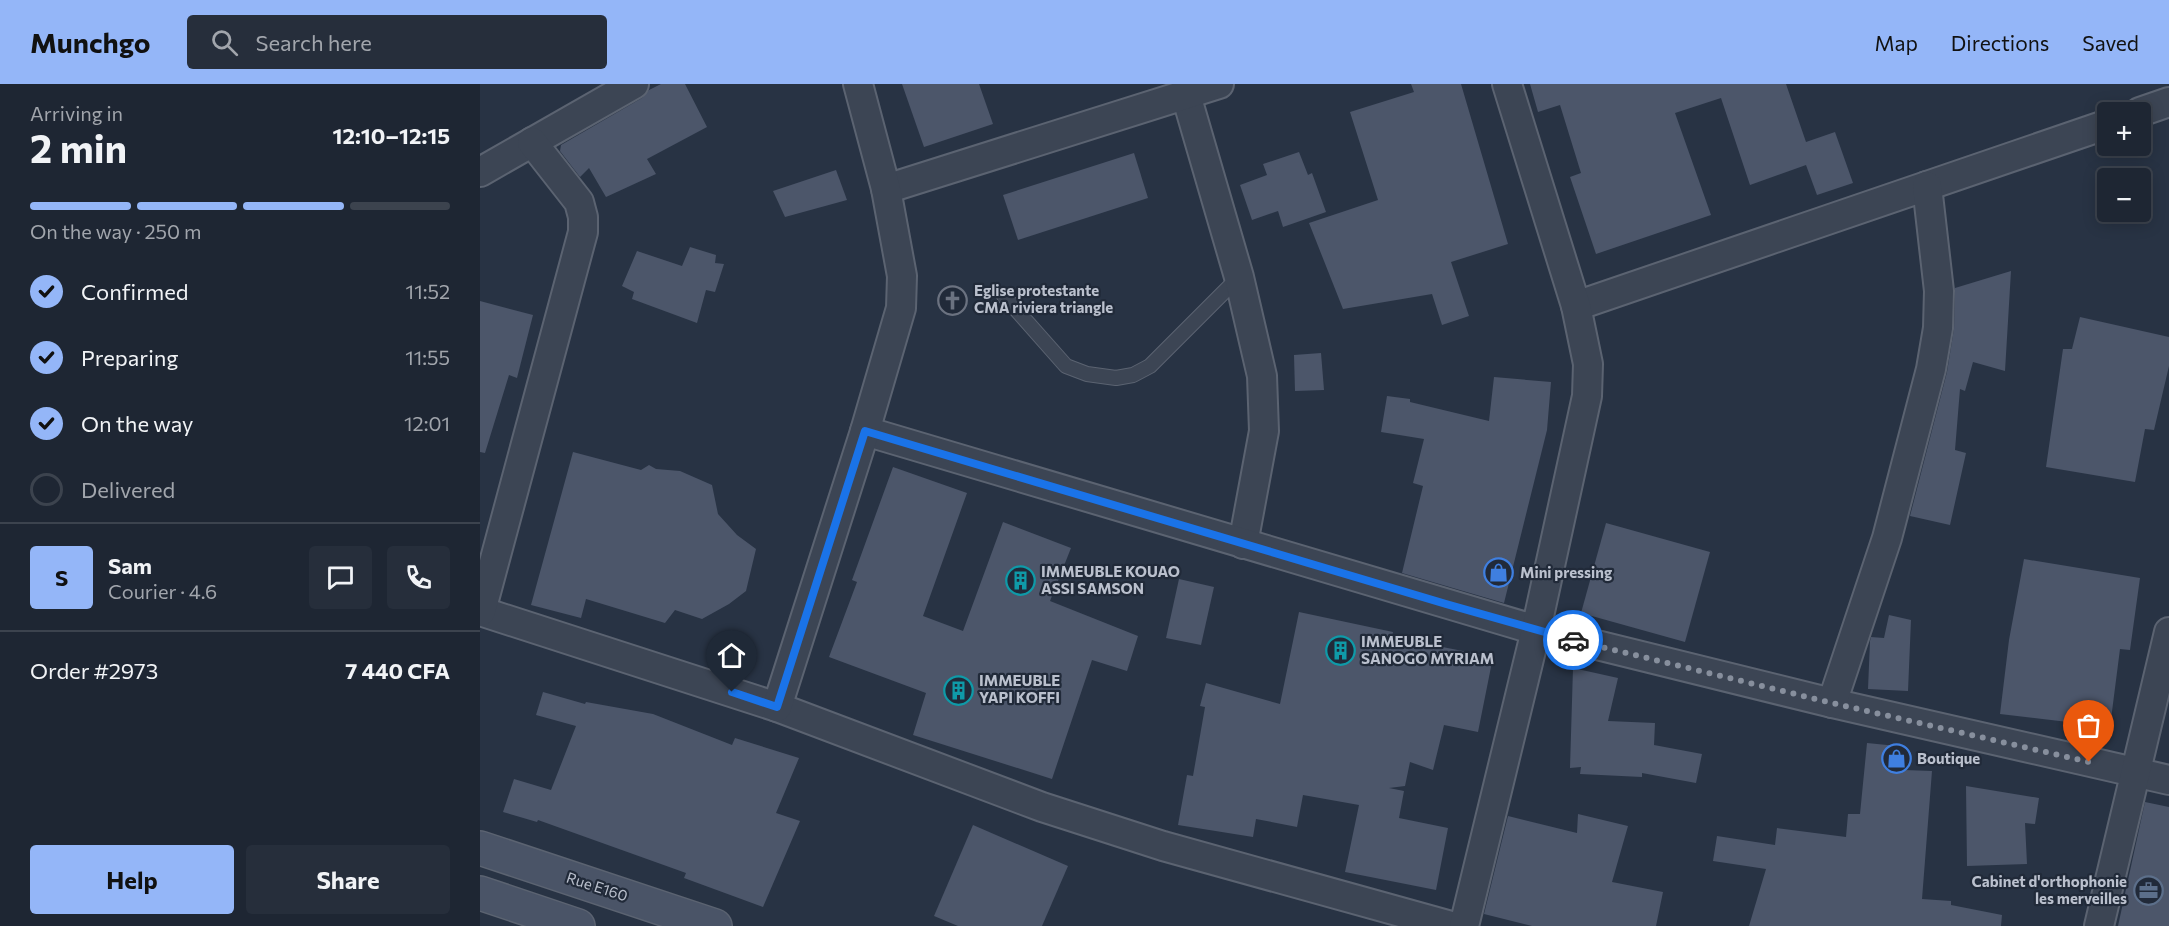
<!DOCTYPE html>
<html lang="en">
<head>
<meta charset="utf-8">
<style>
  body { margin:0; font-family:Commissioner,sans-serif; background:#262e3b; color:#f1f3f6; height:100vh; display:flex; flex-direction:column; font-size:22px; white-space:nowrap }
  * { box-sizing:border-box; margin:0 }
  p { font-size:20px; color:#a1a5ac }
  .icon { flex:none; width:33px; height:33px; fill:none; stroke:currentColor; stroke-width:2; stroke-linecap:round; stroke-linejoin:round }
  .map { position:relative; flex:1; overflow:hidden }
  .panel { display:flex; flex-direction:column; background:#1e2633; width:480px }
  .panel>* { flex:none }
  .fabs { position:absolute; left:1617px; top:18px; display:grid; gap:12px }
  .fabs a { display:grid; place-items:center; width:54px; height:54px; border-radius:6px; background:#1e2633; box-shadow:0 3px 15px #0003,0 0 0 2px #3c434e; font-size:30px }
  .pin { position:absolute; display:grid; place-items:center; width:51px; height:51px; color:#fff; margin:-62px -26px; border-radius:50% 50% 50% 0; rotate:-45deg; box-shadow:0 0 6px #0007 }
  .pin .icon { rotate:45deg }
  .courier { position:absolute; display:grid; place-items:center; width:60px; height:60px; margin:-30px; border:4px solid #1a73e8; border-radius:50%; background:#fff; color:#222; box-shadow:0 2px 8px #0007 }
  .head em { font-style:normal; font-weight:700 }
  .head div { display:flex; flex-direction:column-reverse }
  .head { display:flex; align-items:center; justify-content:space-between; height:102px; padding:0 30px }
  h1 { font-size:39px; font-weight:700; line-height:45px }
  .bar { display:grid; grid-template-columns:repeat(4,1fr); gap:9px 6px; align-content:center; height:72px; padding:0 30px }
  .bar i { height:8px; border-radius:4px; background:#3c434e }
  .bar .selected { background:#94b6f8 }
  .bar p { grid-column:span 4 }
  .line { display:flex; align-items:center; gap:15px; padding:0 30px; border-top:2px solid #3c434e }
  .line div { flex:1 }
  .round { display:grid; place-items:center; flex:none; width:63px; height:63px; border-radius:6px; background:#262e3b }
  ol { padding:0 30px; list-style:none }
  li { display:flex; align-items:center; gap:18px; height:66px }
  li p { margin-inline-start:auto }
  li .icon { padding:6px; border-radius:50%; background:#94b6f8; color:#111; stroke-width:4 }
  li:last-child { color:#a1a5ac }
  li i { width:33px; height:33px; border:3px solid #3c434e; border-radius:50% }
  .button { display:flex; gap:12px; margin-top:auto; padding:12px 30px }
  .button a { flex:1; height:69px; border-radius:6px; background:#94b6f8; color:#111; font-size:24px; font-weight:700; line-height:69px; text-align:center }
  .button a+a { background:#262e3b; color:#f1f3f6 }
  header { display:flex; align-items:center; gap:36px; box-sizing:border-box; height:84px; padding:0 30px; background:#94b6f8; color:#111 }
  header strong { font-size:28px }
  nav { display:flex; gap:33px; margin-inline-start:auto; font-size:21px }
  .search { width:420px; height:54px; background:#262e3b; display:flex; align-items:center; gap:15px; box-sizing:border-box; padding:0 21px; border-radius:6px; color:#a1a5ac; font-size:22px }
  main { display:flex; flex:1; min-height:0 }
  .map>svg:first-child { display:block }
  .building { fill:#4c566a }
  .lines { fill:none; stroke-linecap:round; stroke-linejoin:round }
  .lane-casing { stroke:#5b6371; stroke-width:16 }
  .street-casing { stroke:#5b6371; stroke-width:32 }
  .secondary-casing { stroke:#5b6371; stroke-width:36 }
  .lane { stroke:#3c4554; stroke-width:14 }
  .street { stroke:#3c4554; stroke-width:28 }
  .secondary { stroke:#4a5467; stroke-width:33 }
  .done { stroke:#878f9d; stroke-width:6; stroke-dasharray:0 10.8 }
  .route { stroke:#1a73e8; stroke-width:8 }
  .labels { text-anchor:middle; stroke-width:4.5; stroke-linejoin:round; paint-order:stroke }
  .poi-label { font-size:15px; font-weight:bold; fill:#bac0cd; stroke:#212a39; text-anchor:start }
  .street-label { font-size:15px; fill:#bac0cd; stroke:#212a39 }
</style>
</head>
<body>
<header>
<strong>Munchgo</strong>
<div class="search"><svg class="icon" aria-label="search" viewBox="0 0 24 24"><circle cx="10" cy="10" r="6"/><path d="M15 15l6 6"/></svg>Search here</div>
<nav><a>Map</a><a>Directions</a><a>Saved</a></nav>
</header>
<main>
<section class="panel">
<div class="head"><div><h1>2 min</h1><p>Arriving in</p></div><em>12:10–12:15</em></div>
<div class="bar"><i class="selected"></i><i class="selected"></i><i class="selected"></i><i></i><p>On the way · 250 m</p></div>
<ol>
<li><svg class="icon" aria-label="check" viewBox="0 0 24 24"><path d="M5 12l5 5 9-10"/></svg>Confirmed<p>11:52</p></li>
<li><svg class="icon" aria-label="check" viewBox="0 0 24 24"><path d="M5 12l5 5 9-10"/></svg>Preparing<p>11:55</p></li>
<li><svg class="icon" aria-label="check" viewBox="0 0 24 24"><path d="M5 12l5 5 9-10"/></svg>On the way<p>12:01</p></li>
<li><i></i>Delivered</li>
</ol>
<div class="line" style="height:108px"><b class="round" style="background:#94b6f8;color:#111">S</b><div><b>Sam</b><p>Courier · 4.6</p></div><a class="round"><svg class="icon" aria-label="chat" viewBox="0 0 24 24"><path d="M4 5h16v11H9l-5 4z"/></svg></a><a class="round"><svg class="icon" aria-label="phone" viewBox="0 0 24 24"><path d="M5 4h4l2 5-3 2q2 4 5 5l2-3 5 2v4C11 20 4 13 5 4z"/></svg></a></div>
<div class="line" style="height:78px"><div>Order #2973</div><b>7 440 CFA</b></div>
<div class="button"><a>Help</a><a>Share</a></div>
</section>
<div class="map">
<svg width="1689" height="842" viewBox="0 0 1689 842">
  <rect width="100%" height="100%" fill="#283344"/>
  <g class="building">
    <polygon points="181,0 205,0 227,43 167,75 176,90 126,113 109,84 100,93 80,67 81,61 162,14 169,6"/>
    <polygon points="422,0 499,0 513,40 444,63"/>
    <polygon points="931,0 981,0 1028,160 971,178 989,232 962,241 952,210 863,225 829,139 898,116 870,28 934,8"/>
    <polygon points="1050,0 1306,0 1326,58 1355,48 1373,99 1337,111 1326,81 1270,101 1241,14 1195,29 1231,131 1116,170 1090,93 1101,89 1080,21 1058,28"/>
    <polygon points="819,68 828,91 832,89 846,128 803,143 798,127 772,136 760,101 787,91 783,80"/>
    <polygon points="654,69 668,114 538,156 523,111"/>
    <polygon points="356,86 367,116 305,133 293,107"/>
    <polygon points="210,163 236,171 235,179 244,180 235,208 226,206 217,239 152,215 154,208 142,202 157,167 202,182"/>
    <polygon points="1531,187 1525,287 1493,278 1485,307 1480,305 1475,366 1486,369 1470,441 1430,432 1467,288 1474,245 1475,204"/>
    <polygon points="0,217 53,231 37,294 29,291 5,369 0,368"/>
    <polygon points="1600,233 1689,253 1689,282 1674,346 1665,345 1655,398 1566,383 1583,265 1592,265"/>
    <polygon points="841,269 844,306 815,307 814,271"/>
    <polygon points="1014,293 1071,298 1067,346 1024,519 922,489 943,402 933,399 944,355 901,348 907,312 930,315 930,318 1009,337"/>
    <polygon points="93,368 161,386 169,381 176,385 200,387 232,401 238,430 257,451 276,465 266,507 249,520 222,535 195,526 185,539 106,515 101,534 51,521"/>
    <polygon points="413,383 487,409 443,532 483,547 523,438 591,464 570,517 658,552 647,587 612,576 572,695 433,651 446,609 349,573 377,498 372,496"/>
    <polygon points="1126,439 1230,468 1205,558 1101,529"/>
    <polygon points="1544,475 1660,494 1650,566 1640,565 1630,643 1520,630 1529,556"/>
    <polygon points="699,495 734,503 721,561 686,554"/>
    <polygon points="819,528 913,548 912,553 1013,573 998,648 964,641 953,686 930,678 925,702 909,704 924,707 919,734 968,744 956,806 865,788 879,721 823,711 817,743 776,735 773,753 698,741 707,691 713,692 725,623 720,622 726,599 800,620"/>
    <polygon points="1409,531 1431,536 1428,607 1388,605 1390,557 1391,553 1404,554"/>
    <polygon points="1093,584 1138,594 1128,637 1175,639 1174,661 1222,670 1216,699 1162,689 1162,693 1100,690 1101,683 1090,684"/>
    <polygon points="63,608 105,620 106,618 173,630 252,661 255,654 319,674 296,729 320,737 283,823 204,794 206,789 58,736 57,738 23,728 34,695 71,706 96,642 56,631"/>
    <polygon points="1387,659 1427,663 1424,686 1452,687 1442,815 1471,817 1471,821 1522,831 1521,842 1269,842 1286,785 1233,777 1237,752 1295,761 1297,744 1366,753 1368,730 1380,730"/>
    <polygon points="1486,702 1559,714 1555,740 1545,739 1547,780 1487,782"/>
    <polygon points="1665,718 1689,723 1689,842 1638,842"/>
    <polygon points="1098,730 1148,742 1132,798 1183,808 1176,842 1052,842 1004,830 1028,732 1097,749"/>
    <polygon points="493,741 588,782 562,842 478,842 454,832"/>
  </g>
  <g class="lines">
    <defs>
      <polyline id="lane" points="524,212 586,282 607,290 636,294 653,291 670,282 759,193"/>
      <g id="street">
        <polyline points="706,11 759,193 782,292 784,347 763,460"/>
        <polyline points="1660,28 1689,18"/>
        <polyline points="0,88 154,0"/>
        <polyline points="406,105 739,0"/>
        <polyline points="1096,222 1628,40"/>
        <polyline points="385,347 1056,546 1352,619 1689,696"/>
        <polyline points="0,527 297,623 562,723 683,762 971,842"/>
        <polyline points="1,527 103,148 103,133 99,118 52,58"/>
        <polyline points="1352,619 1407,454 1451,285 1458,244 1459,207 1447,102"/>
        <polyline points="297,623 385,347 421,224 422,192 406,105 378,0"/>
        <polyline points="984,842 1056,546 1107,312 1108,280 1096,222 1027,0"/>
        <polyline points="1619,842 1689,548"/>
      </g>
      <g id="secondary">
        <polyline points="0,764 235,842"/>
        <polyline points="0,809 98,842"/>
      </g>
    </defs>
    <use href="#lane" class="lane-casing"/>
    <use href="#street" class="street-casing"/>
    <use href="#secondary" class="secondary-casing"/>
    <use href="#lane" class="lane"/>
    <use href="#street" class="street"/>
    <use href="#secondary" class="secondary"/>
  </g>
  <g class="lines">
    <polyline class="done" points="1093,556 1352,619 1609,678"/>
    <polyline class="route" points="252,608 297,623 385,347 966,520 1093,556"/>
  </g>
  <defs>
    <symbol id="church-ring" viewBox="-11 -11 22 22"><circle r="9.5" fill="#212a39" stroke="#6b7280" stroke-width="1.5"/><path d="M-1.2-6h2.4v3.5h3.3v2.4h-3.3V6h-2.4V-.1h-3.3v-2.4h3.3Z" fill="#6b7280"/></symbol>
    <symbol id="shop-ring" viewBox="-11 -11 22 22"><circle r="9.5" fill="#212a39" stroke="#3f7fe0" stroke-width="1.5"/><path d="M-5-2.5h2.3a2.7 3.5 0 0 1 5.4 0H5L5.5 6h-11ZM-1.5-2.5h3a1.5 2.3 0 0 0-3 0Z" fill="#3f7fe0"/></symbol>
    <symbol id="building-ring" viewBox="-11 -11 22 22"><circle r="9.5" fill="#212a39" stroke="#0f9aa8" stroke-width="1.5"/><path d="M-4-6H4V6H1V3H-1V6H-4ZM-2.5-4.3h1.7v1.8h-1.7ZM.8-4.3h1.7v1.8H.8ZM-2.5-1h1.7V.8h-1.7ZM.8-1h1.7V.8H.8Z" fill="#0f9aa8"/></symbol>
    <symbol id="office-ring" viewBox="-11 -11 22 22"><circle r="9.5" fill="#212a39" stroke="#5c6f8a" stroke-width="1.5"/><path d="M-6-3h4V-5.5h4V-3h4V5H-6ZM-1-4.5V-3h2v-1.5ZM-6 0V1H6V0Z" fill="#5c6f8a"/></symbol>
  </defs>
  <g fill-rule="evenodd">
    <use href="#church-ring" x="456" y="200" width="33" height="33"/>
    <use href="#shop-ring" x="1002" y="472" width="33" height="33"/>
    <use href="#building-ring" x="524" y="480" width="33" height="33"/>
    <use href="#building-ring" x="844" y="550" width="33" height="33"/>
    <use href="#building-ring" x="462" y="590" width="33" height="33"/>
    <use href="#shop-ring" x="1400" y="658" width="33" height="33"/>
    <use href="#office-ring" x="1652" y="790" width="33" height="33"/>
  </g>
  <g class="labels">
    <g class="poi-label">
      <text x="494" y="212">Eglise protestante<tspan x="494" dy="17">CMA riviera triangle</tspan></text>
      <text x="561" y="493">IMMEUBLE KOUAO<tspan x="561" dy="17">ASSI SAMSON</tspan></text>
      <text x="1040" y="494">Mini pressing</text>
      <text x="881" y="563">IMMEUBLE<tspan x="881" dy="17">SANOGO MYRIAM</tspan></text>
      <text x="499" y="602">IMMEUBLE<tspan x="499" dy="17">YAPI KOFFI</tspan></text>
      <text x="1437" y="680">Boutique</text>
      <text x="1647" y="803" text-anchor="end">Cabinet d'orthophonie<tspan x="1647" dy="17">les merveilles</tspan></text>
    </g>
    <g class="street-label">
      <text transform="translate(117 803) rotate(18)" y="5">Rue E160</text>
    </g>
  </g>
</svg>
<div class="fabs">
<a>+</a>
<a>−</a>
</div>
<div class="pin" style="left:1609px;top:678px;background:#ea580c"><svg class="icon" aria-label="bag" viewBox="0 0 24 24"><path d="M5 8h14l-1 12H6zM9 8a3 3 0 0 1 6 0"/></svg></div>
<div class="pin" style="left:252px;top:608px;background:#1f2937"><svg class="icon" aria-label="home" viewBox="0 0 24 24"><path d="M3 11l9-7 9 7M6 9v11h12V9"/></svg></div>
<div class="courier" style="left:1093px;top:556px"><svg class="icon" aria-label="car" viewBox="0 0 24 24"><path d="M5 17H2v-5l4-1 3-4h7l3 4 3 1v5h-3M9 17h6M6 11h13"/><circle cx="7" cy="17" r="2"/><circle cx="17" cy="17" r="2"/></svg></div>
</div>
</main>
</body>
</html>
